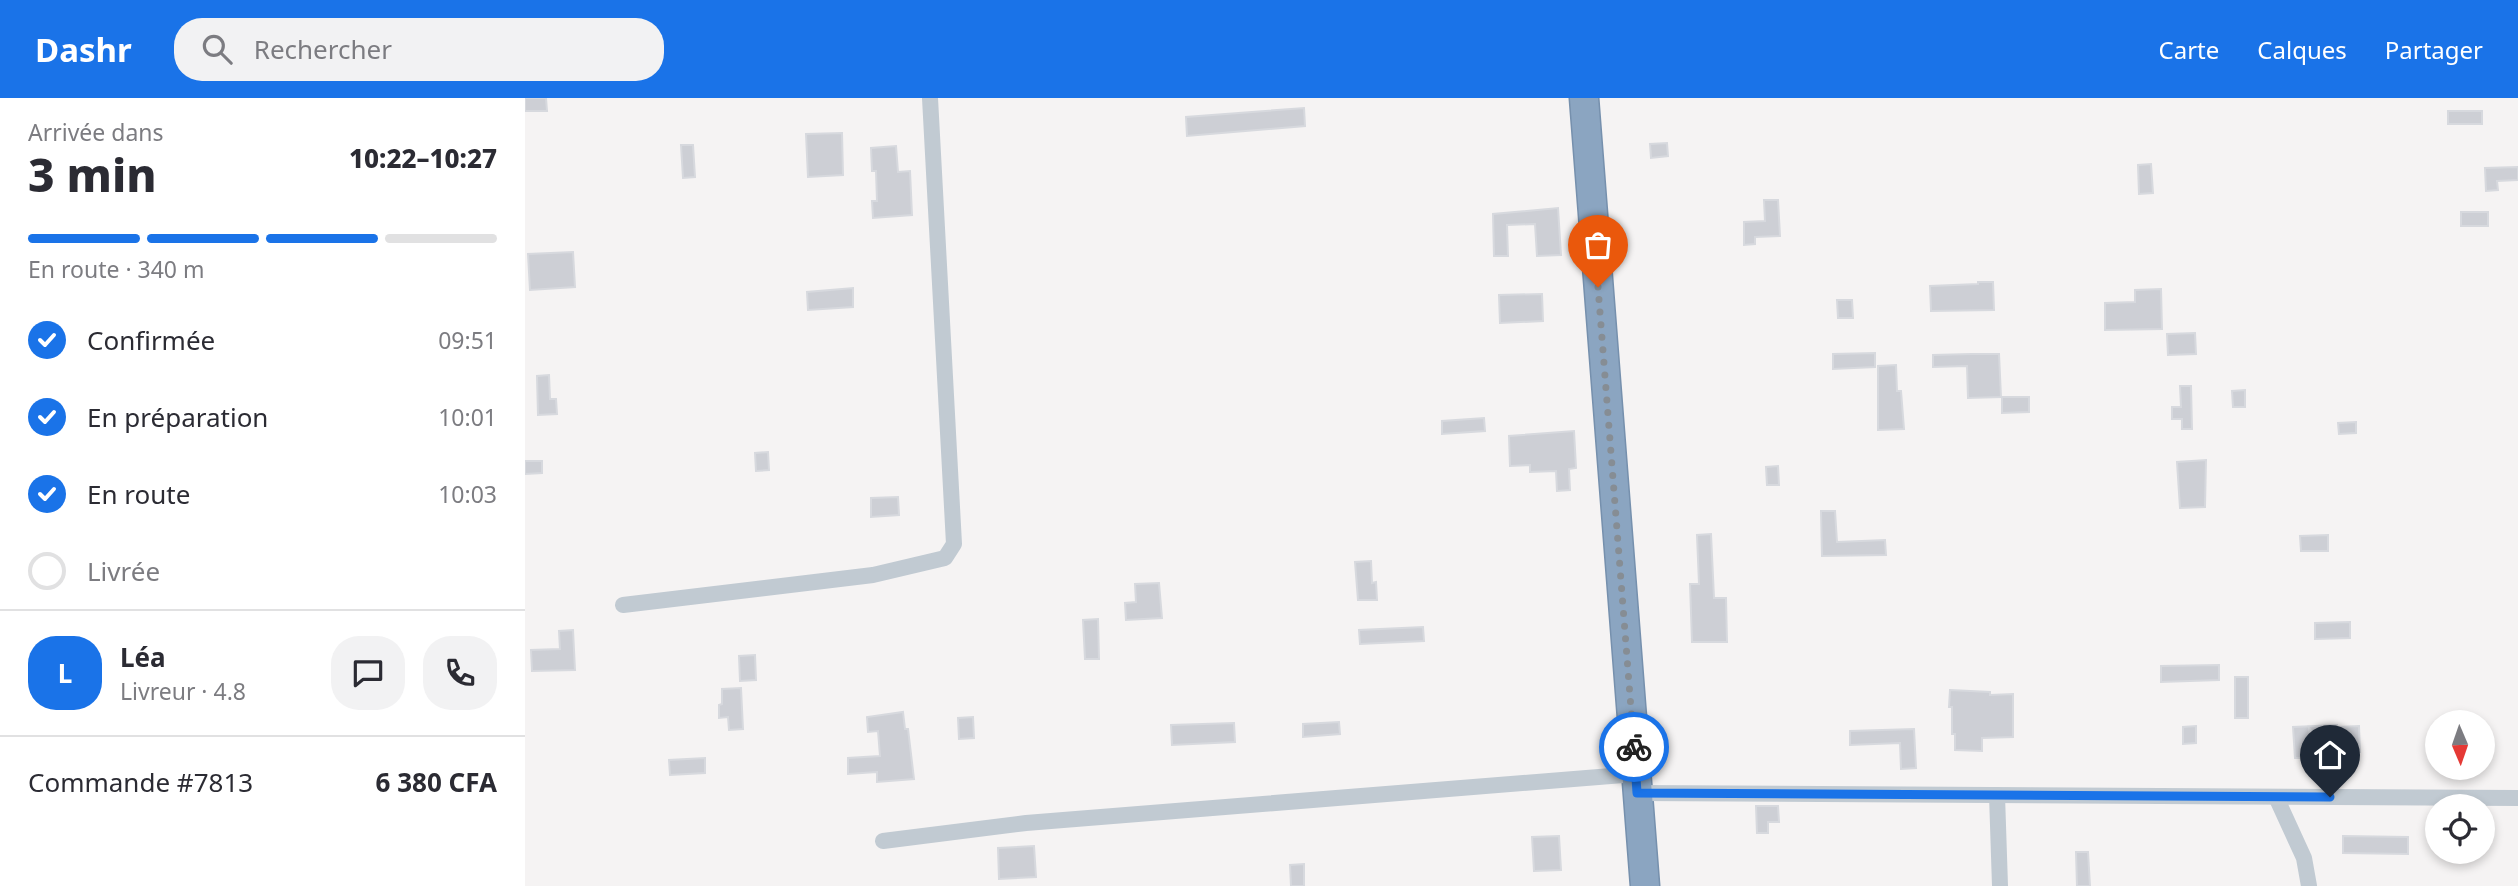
<!DOCTYPE html>
<html lang="fr">
<head>
<meta charset="utf-8">
<style>
  body { margin:0; font-family:"Noto Sans",sans-serif; background:#f2f2f3; color:#2b2b33; height:100vh; display:flex; flex-direction:column; font-size:26px; white-space:nowrap }
  * { box-sizing:border-box; margin:0 }
  p { font-size:23px; color:#7c7c81 }
  .icon { flex:none; width:38px; height:38px; fill:none; stroke:currentColor; stroke-width:2; stroke-linecap:round; stroke-linejoin:round }
  .map { position:relative; flex:1; overflow:hidden }
  .drawer { display:flex; flex-direction:column; background:#fff; width:525px }
  .drawer>* { flex:none }
  .needle { width:46px; rotate:178deg }
  .tools { position:absolute; left:1900px; top:612px; display:grid; gap:14px }
  .tools a { display:grid; place-items:center; width:70px; height:70px; border-radius:50%; background:#fff; box-shadow:0 4px 10px #0003; font-size:35px }
  .pin { position:absolute; display:grid; place-items:center; width:60px; height:60px; color:#fff; margin:-72px -30px; border-radius:50% 50% 50% 0; rotate:-45deg; box-shadow:0 0 7px #0007 }
  .pin .icon { rotate:45deg }
  .courier { position:absolute; display:grid; place-items:center; width:70px; height:70px; margin:-35px; border:5px solid #1a73e8; border-radius:50%; background:#fff; color:#222; box-shadow:0 2px 9px #0007 }
  .summary em { font-style:normal; font-weight:800 }
  .summary div { display:flex; flex-direction:column-reverse }
  .summary { display:flex; align-items:center; justify-content:space-between; height:119px; padding:0 28px }
  h1 { font-size:46px; font-weight:800; line-height:52px }
  .bar { display:grid; grid-template-columns:repeat(4,1fr); gap:10px 7px; align-content:center; height:84px; padding:0 28px }
  .bar i { height:9px; border-radius:5px; background:#e1e1e2 }
  .bar .on { background:#1a73e8 }
  .bar p { grid-column:span 4 }
  .line { display:flex; align-items:center; gap:18px; padding:0 28px; border-top:2px solid #e1e1e2 }
  .line div { flex:1 }
  .round { display:grid; place-items:center; flex:none; width:74px; height:74px; border-radius:28px; background:#f2f2f3 }
  ol { padding:0 28px; list-style:none }
  li { display:flex; align-items:center; gap:21px; height:77px }
  li p { margin-inline-start:auto }
  li .icon { padding:7px; border-radius:50%; background:#1a73e8; color:#fff; stroke-width:4 }
  li:last-child { color:#7c7c81 }
  li i { width:38px; height:38px; border:4px solid #e1e1e2; border-radius:50% }
  header { display:flex; align-items:center; gap:42px; box-sizing:border-box; height:98px; padding:0 35px; background:#1a73e8; color:#fff }
  header strong { font-size:33px }
  nav { display:flex; gap:38px; margin-inline-start:auto; font-size:24px }
  .search { width:490px; height:63px; background:#f2f2f3; display:flex; align-items:center; gap:18px; box-sizing:border-box; padding:0 24px; border-radius:28px; color:#7c7c81; font-size:26px }
  main { display:flex; flex:1; min-height:0 }
  .map>svg:first-child { display:block }
  .building { fill:#cdcfd5; stroke:#d7d9de; stroke-width:2 }
  .lines { fill:none; stroke-linecap:round; stroke-linejoin:round }
  .highway-casing { stroke:#7690ad; stroke-width:31 }
  .street { stroke:#c1cad2; stroke-width:16 }
  .highway { stroke:#8ba5c1; stroke-width:28 }
  .done { stroke:#868d94; stroke-width:7; stroke-dasharray:0 12.6 }
  .route { stroke:#1a73e8; stroke-width:9 }
</style>
</head>
<body>
<header>
<strong>Dashr</strong>
<div class="search"><svg class="icon" aria-label="search" viewBox="0 0 24 24"><circle cx="10" cy="10" r="6"/><path d="M15 15l6 6"/></svg>Rechercher</div>
<nav><a>Carte</a><a>Calques</a><a>Partager</a></nav>
</header>
<main>
<section class="drawer">
<div class="summary"><div><h1>3 min</h1><p>Arrivée dans</p></div><em>10:22–10:27</em></div>
<div class="bar"><i class="on"></i><i class="on"></i><i class="on"></i><i></i><p>En route · 340 m</p></div>
<ol>
<li><svg class="icon" aria-label="check" viewBox="0 0 24 24"><path d="M5 12l5 5 9-10"/></svg>Confirmée<p>09:51</p></li>
<li><svg class="icon" aria-label="check" viewBox="0 0 24 24"><path d="M5 12l5 5 9-10"/></svg>En préparation<p>10:01</p></li>
<li><svg class="icon" aria-label="check" viewBox="0 0 24 24"><path d="M5 12l5 5 9-10"/></svg>En route<p>10:03</p></li>
<li><i></i>Livrée</li>
</ol>
<div class="line" style="height:126px"><b class="round" style="background:#1a73e8;color:#fff">L</b><div><b>Léa</b><p>Livreur · 4.8</p></div><a class="round"><svg class="icon" aria-label="chat" viewBox="0 0 24 24"><path d="M4 5h16v11H9l-5 4z"/></svg></a><a class="round"><svg class="icon" aria-label="phone" viewBox="0 0 24 24"><path d="M5 4h4l2 5-3 2q2 4 5 5l2-3 5 2v4C11 20 4 13 5 4z"/></svg></a></div>
<div class="line" style="height:91px"><div>Commande #7813</div><b>6 380 CFA</b></div>
</section>
<div class="map">
<svg width="1993" height="788" viewBox="0 0 1993 788">
  <rect width="100%" height="100%" fill="#f5f3f3"/>
  <g class="building">
    <polygon points="0,0 21,0 22,13 0,13"/>
    <polygon points="779,10 780,28 662,38 661,19"/>
    <rect x="1923" y="13" width="34" height="13"/>
    <polygon points="317,35 318,77 283,79 281,36"/>
    <polygon points="1142,45 1143,58 1126,60 1125,46"/>
    <polygon points="156,47 168,47 170,79 158,80"/>
    <polygon points="371,48 373,74 385,73 387,117 348,120 347,103 352,103 351,73 347,73 346,50"/>
    <polygon points="1626,66 1628,95 1614,96 1613,67"/>
    <polygon points="1993,69 1993,82 1972,83 1973,92 1961,93 1960,70"/>
    <polygon points="1239,102 1253,102 1255,138 1230,139 1230,146 1219,147 1219,124 1240,123"/>
    <polygon points="1033,110 1036,157 1012,158 1010,126 982,127 983,158 969,158 968,116"/>
    <rect x="1936" y="114" width="27" height="14"/>
    <polygon points="48,154 50,189 5,192 3,156"/>
    <polygon points="1453,184 1468,184 1469,212 1406,213 1405,188 1453,186"/>
    <polygon points="328,190 328,209 283,212 282,194"/>
    <polygon points="1636,191 1637,231 1580,232 1580,205 1610,204 1610,192"/>
    <polygon points="1017,196 1018,223 975,225 974,197"/>
    <polygon points="1312,202 1327,202 1328,220 1313,220"/>
    <polygon points="1670,235 1671,256 1643,257 1642,236"/>
    <polygon points="1350,255 1350,269 1308,271 1308,256"/>
    <polygon points="1446,256 1474,256 1476,299 1443,300 1442,268 1408,269 1408,257"/>
    <polygon points="1371,267 1372,293 1376,293 1379,331 1353,332 1353,268"/>
    <polygon points="24,277 25,301 31,301 32,316 13,317 12,278"/>
    <polygon points="1655,288 1666,288 1667,331 1657,331 1657,321 1647,321 1647,309 1656,309"/>
    <polygon points="1720,292 1720,309 1708,309 1707,293"/>
    <polygon points="1477,299 1504,299 1504,314 1477,315"/>
    <polygon points="959,320 960,333 917,336 917,323"/>
    <polygon points="1831,324 1831,335 1814,336 1813,325"/>
    <polygon points="1049,333 1051,370 1044,371 1045,392 1032,393 1031,373 1005,374 1005,367 985,368 984,338"/>
    <polygon points="243,354 244,372 231,373 230,355"/>
    <polygon points="1681,362 1680,409 1655,410 1652,364"/>
    <polygon points="0,363 17,363 17,375 0,376"/>
    <polygon points="1253,368 1254,387 1242,387 1241,369"/>
    <polygon points="373,399 374,417 346,419 346,400"/>
    <polygon points="1296,413 1310,413 1312,444 1360,442 1361,457 1297,458"/>
    <polygon points="1186,436 1189,500 1201,500 1202,544 1167,544 1165,486 1174,486 1172,437"/>
    <polygon points="1803,437 1803,453 1776,453 1775,438"/>
    <polygon points="846,463 847,485 851,484 852,502 833,502 830,464"/>
    <polygon points="634,485 637,520 601,522 600,505 611,504 610,486"/>
    <polygon points="573,521 574,561 560,561 558,522"/>
    <polygon points="1825,524 1825,540 1790,541 1790,525"/>
    <polygon points="898,529 899,543 835,546 834,532"/>
    <polygon points="48,532 50,572 7,573 6,552 35,551 34,533"/>
    <polygon points="230,557 231,582 215,583 214,558"/>
    <polygon points="1694,567 1694,582 1636,584 1636,568"/>
    <rect x="1710" y="579" width="13" height="41"/>
    <polygon points="216,590 218,631 204,632 203,619 194,620 194,607 197,606 197,591"/>
    <polygon points="1425,592 1465,594 1465,597 1488,596 1488,639 1457,640 1457,653 1430,652 1430,636 1427,636 1427,609 1424,609"/>
    <polygon points="378,614 380,631 383,631 389,681 352,684 352,674 323,676 323,660 355,658 353,633 343,634 342,619"/>
    <polygon points="448,619 449,640 434,641 433,620"/>
    <polygon points="814,624 815,636 778,639 778,626"/>
    <polygon points="709,625 710,644 647,647 646,627"/>
    <polygon points="1812,627 1812,629 1834,628 1835,654 1813,654 1808,661 1784,630 1786,660 1770,660 1768,629"/>
    <polygon points="1671,628 1671,645 1658,646 1658,629"/>
    <polygon points="1389,631 1391,670 1376,671 1375,645 1325,647 1325,633"/>
    <polygon points="180,660 180,675 145,677 144,662"/>
    <polygon points="1231,708 1253,708 1254,724 1243,724 1243,735 1232,735"/>
    <polygon points="1034,738 1036,772 1009,773 1007,739"/>
    <polygon points="1818,738 1883,739 1883,756 1818,755"/>
    <polygon points="509,748 511,779 474,781 473,750"/>
    <polygon points="1551,754 1563,754 1565,788 1552,788"/>
    <polygon points="779,766 779,788 766,788 765,767"/>
  </g>
  <g class="lines">
    <defs>
      <polyline id="highway" points="1059,0 1120,788"/>
    </defs>
    <use href="#highway" class="highway-casing"/>
    <g class="street">
      <polyline points="98,507 348,477 420,460 429,446 405,0"/>
      <polyline points="1112,695 1993,700"/>
      <polyline points="1472,697 1475,788"/>
      <polyline points="1751,699 1779,760 1784,788"/>
      <polyline points="358,743 501,725 1111,676"/>
    </g>
    <use href="#highway" class="highway"/>
  </g>
  <g class="lines">
    <polyline class="done" points="1073,189 1109,649"/>
    <polyline class="route" points="1109,649 1112,695 1805,699"/>
  </g>
</svg>
<div class="tools">
<a><svg class="needle" viewBox="-14 -14 28 28"><path d="M0-13l5 13h-10z" fill="#e53935"/><path d="M0 13l5-13h-10z" fill="#7c7c81"/></svg></a>
<a><svg class="icon" aria-label="locate" viewBox="0 0 24 24"><circle cx="12" cy="12" r="6"/><path d="M12 2v4M12 18v4M2 12h4M18 12h4"/></svg></a>
</div>
<div class="pin" style="left:1073px;top:189px;background:#ea580c"><svg class="icon" aria-label="bag" viewBox="0 0 24 24"><path d="M5 8h14l-1 12H6zM9 8a3 3 0 0 1 6 0"/></svg></div>
<div class="pin" style="left:1805px;top:699px;background:#1f2937"><svg class="icon" aria-label="home" viewBox="0 0 24 24"><path d="M3 11l9-7 9 7M6 9v11h12V9"/></svg></div>
<div class="courier" style="left:1109px;top:649px"><svg class="icon" aria-label="bike" viewBox="0 0 24 24"><circle cx="6" cy="16" r="4"/><circle cx="18" cy="16" r="4"/><path d="M6 16l4-8h5l3 8M10 8l3 8H6M13 5h3"/></svg></div>
</div>
</main>
</body>
</html>
